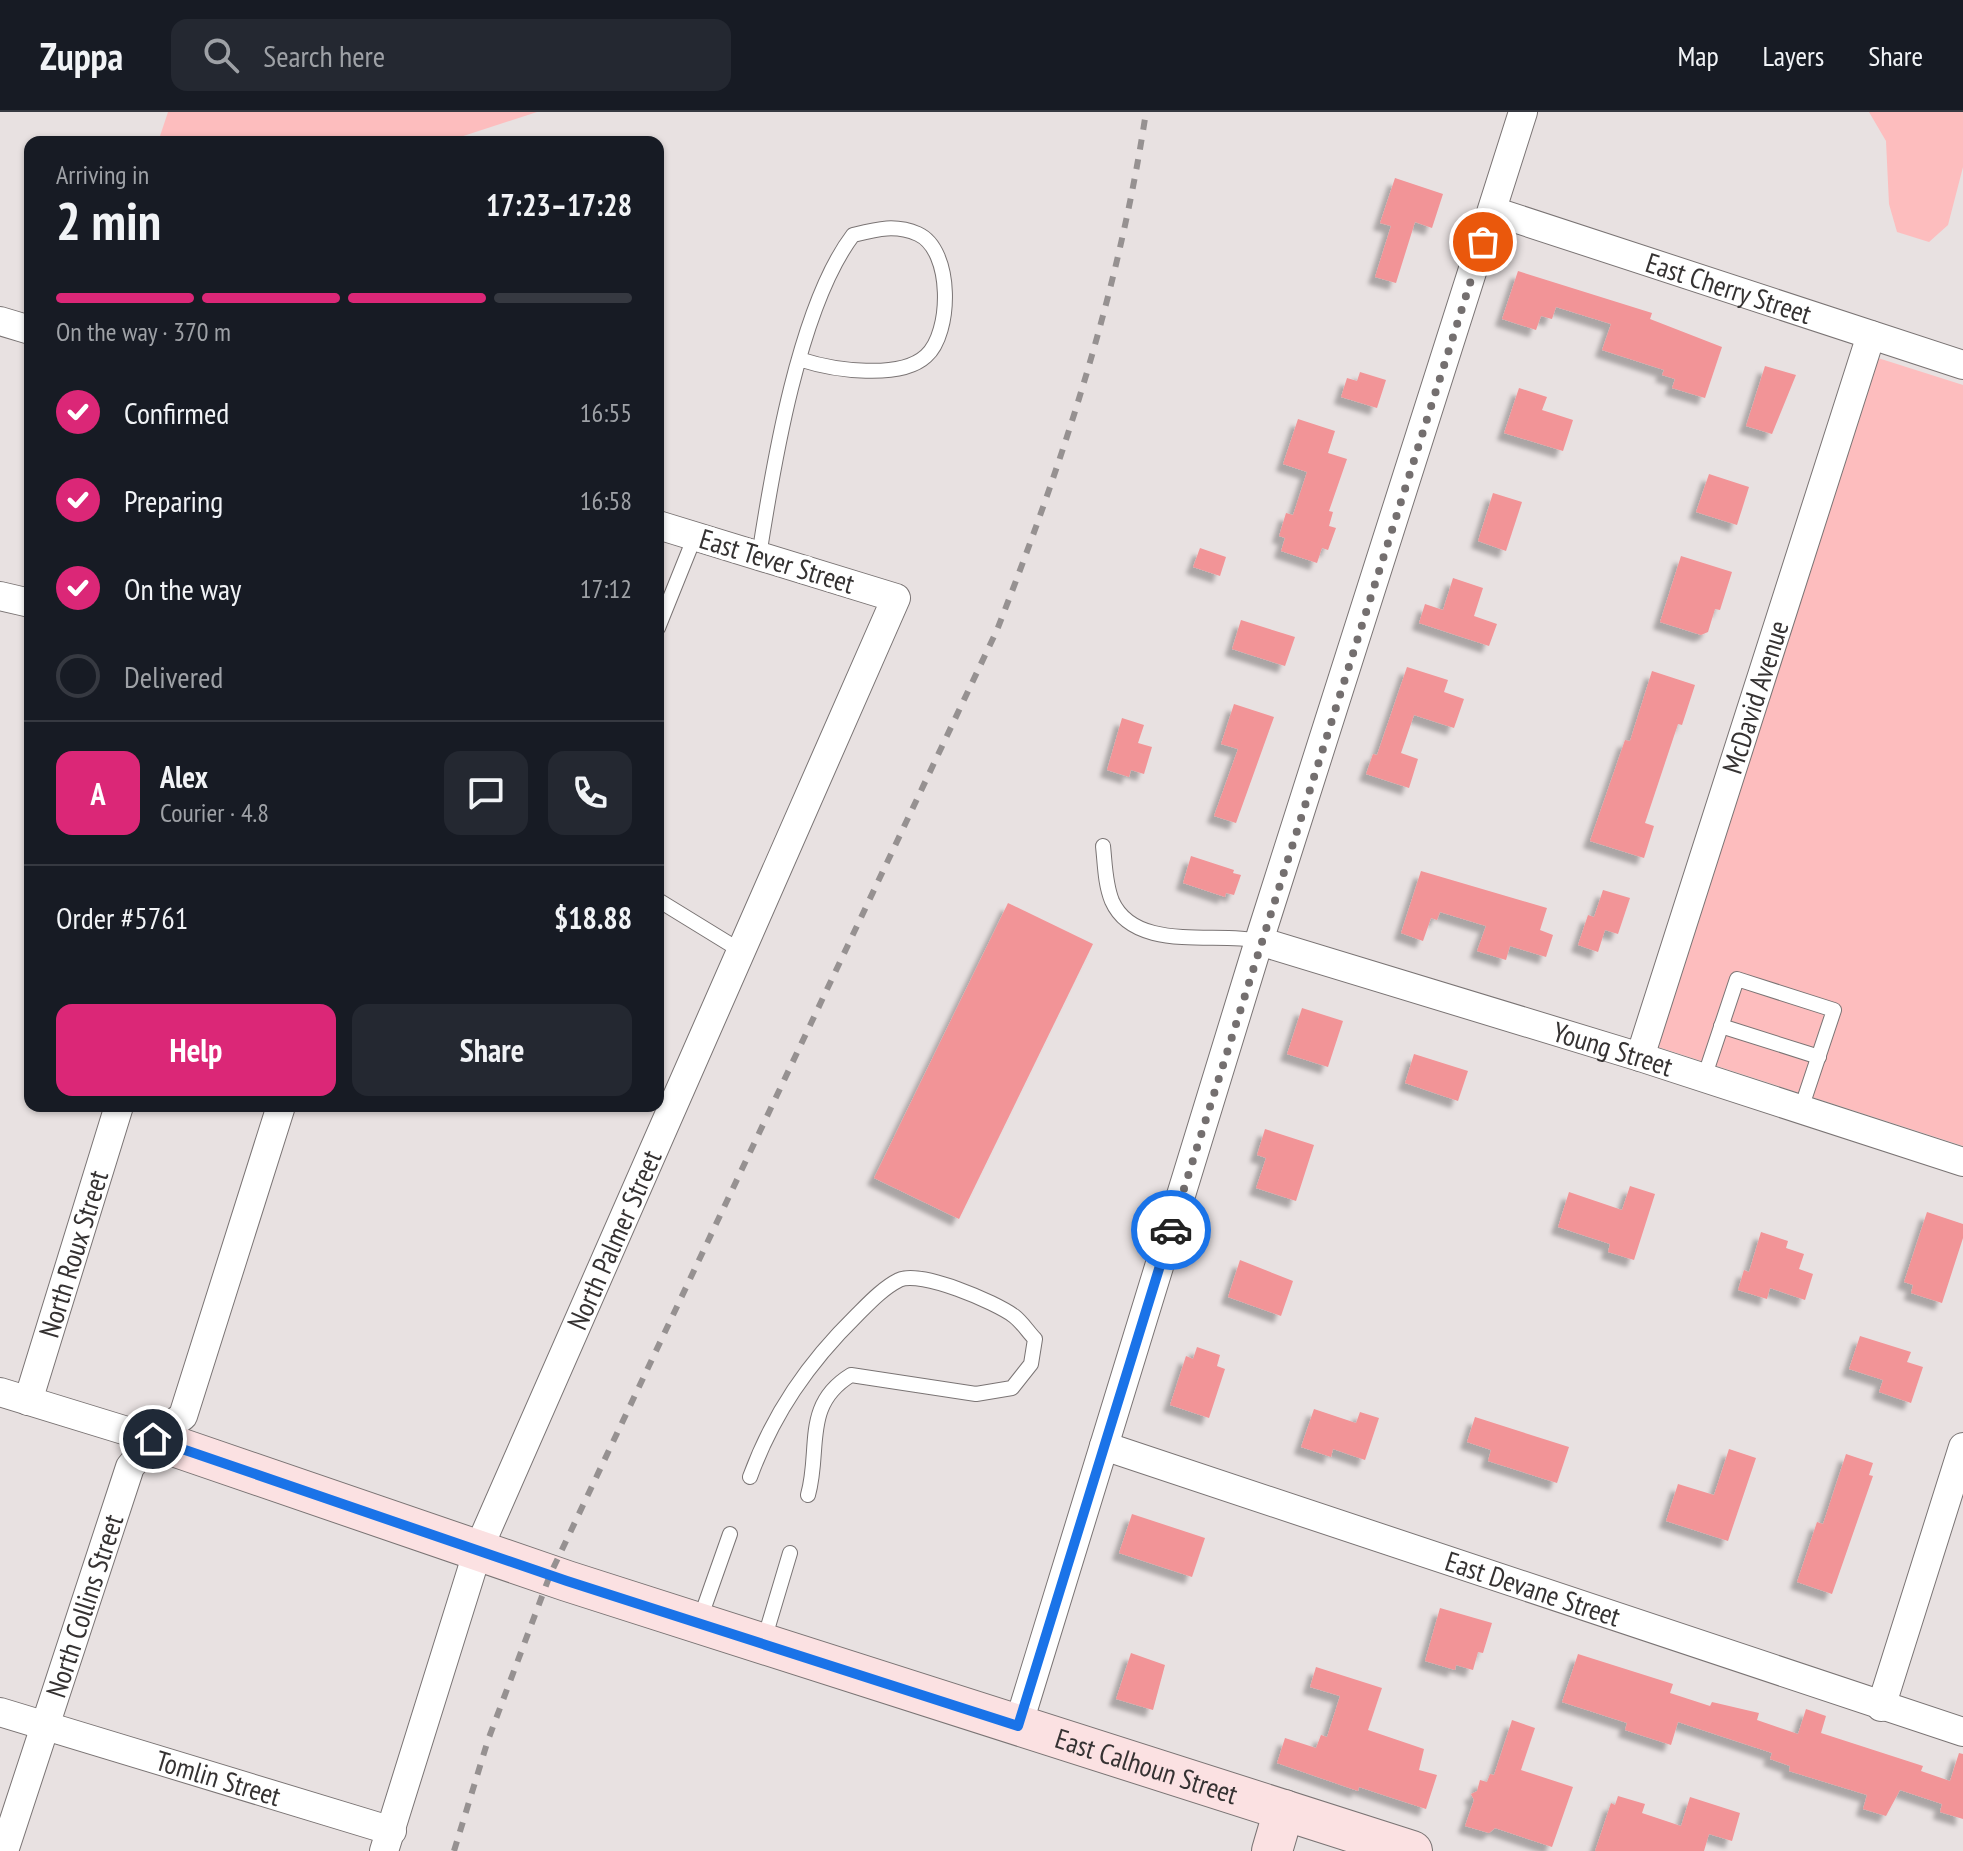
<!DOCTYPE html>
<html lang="en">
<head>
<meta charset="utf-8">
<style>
  body { margin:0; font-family:"PT Sans Narrow",sans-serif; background:#242831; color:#f1f3f6; height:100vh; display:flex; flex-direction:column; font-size:30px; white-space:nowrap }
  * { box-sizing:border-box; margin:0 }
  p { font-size:26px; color:#9ea1a6 }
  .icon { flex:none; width:44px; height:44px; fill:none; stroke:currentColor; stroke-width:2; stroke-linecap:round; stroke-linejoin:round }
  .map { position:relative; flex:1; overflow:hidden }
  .sheet { position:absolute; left:24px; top:24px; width:640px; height:976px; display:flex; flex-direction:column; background:#171b24; border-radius:16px; box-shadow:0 2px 6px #0004 }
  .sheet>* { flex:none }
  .pin { position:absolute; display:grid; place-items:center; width:68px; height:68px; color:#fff; margin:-34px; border:4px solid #fff; border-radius:50%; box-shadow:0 2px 8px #0007 }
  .courier { position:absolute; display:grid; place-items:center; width:80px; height:80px; margin:-40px; border:6px solid #1a73e8; border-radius:50%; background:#fff; color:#222; box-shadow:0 2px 10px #0007 }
  .head em { font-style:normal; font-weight:600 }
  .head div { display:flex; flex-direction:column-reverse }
  .head { display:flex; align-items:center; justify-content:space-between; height:136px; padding:0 32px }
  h1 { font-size:52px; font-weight:600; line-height:60px }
  .bar { display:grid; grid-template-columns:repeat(4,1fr); gap:12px 8px; align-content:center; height:96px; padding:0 32px }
  .bar i { height:10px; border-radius:6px; background:#363941 }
  .bar .active { background:#db2777 }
  .bar p { grid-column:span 4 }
  .line { display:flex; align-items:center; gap:20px; padding:0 32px; border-top:2px solid #363941 }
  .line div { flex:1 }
  .round { display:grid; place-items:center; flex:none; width:84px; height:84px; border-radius:16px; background:#242831 }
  ol { padding:0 32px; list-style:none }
  li { display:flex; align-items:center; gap:24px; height:88px }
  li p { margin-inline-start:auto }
  li .icon { padding:8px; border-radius:50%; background:#db2777; color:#fff; stroke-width:4 }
  li:last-child { color:#9ea1a6 }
  li i { width:44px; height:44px; border:4px solid #363941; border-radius:50% }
  .button { display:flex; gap:16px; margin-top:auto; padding:16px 32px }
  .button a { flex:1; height:92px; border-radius:16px; background:#db2777; color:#fff; font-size:32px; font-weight:600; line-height:92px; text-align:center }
  .button a+a { background:#242831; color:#f1f3f6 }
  header { display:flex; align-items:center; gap:48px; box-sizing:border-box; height:112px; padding:0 40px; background:#171b24; border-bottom:2px solid #363941 }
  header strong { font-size:38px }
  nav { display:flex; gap:44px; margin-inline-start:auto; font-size:28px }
  .search { width:560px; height:72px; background:#242831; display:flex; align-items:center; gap:20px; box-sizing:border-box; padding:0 28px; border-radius:16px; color:#9ea1a6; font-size:30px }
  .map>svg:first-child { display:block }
  .green { fill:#fdbdbe }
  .building { fill:#f29497; filter:url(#shadow) }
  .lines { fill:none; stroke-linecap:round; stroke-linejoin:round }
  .lane-casing { stroke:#7a7474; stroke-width:16 }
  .street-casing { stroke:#7a7474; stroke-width:30 }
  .secondary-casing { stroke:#7a7474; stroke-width:42 }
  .lane { stroke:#fff; stroke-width:14 }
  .street { stroke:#fff; stroke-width:28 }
  .secondary { stroke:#fbe1e2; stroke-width:40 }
  .rail { stroke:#969191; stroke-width:6; stroke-dasharray:10 10; stroke-linecap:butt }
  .done { stroke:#746f6f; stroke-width:8; stroke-dasharray:0 14.4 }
  .route { stroke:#1a73e8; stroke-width:10 }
  .labels { text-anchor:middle; stroke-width:8; stroke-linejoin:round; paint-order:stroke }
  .street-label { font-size:28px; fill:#353232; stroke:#fff }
</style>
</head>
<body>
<header>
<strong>Zuppa</strong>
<div class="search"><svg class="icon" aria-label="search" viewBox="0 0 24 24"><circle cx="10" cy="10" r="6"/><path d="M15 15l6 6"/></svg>Search here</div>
<nav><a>Map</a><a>Layers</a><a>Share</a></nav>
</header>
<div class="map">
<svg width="1963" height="1739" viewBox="0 0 1963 1739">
  <defs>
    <filter id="shadow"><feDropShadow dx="-7" dy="7" stdDeviation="2" flood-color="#0004"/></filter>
  </defs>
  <rect width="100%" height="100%" fill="#e8e1e1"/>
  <g class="green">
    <polygon points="168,0 537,0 445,30 158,30"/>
    <polygon points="1869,0 1963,0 1963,55 1948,113 1929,130 1897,120 1889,92 1886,29"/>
    <polygon points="1878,246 1963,273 1963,1034 1658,935"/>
  </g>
  <g class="building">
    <polygon points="1395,66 1443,82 1432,116 1415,110 1396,171 1375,165 1391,114 1380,111"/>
    <polygon points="1518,159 1652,201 1650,207 1722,235 1705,286 1672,276 1675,267 1662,263 1664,258 1602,238 1611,212 1556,195 1552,207 1541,204 1536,218 1502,207"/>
    <polygon points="1765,254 1796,263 1772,322 1746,314"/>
    <polygon points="1360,260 1386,268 1377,296 1341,285 1347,266 1357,269"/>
    <polygon points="1519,276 1547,285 1542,298 1573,308 1563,339 1504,321"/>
    <polygon points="1298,307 1335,319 1328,341 1347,347 1329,399 1333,400 1329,414 1336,416 1328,438 1322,436 1317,451 1281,439 1285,426 1279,424 1286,401 1293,403 1307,360 1283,352"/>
    <polygon points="1709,362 1749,375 1737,413 1696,400"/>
    <polygon points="1493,381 1522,390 1506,439 1478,429"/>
    <polygon points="1200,436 1226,445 1220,464 1193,455"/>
    <polygon points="1681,444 1732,460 1720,498 1715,497 1708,520 1701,523 1660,510"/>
    <polygon points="1453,466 1483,476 1474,504 1497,512 1489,534 1419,511 1425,492 1443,498"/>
    <polygon points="1241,508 1295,525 1285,554 1232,537"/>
    <polygon points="1407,555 1448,568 1444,580 1464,587 1454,616 1414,603 1401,641 1418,647 1409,676 1366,662 1373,642 1377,643"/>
    <polygon points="1652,559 1695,573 1682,613 1678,612 1645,711 1654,714 1644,746 1590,729 1625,628 1630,629"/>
    <polygon points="1234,592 1274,605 1236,711 1214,704 1238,637 1221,632"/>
    <polygon points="1122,606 1144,613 1138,631 1152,635 1144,662 1131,658 1129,665 1107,658"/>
    <polygon points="1191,744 1234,758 1233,761 1241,763 1234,783 1226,781 1225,785 1183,771"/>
    <polygon points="1421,759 1547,796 1540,818 1553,823 1546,845 1510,834 1506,848 1477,839 1486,814 1440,800 1437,808 1431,806 1423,829 1401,821"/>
    <polygon points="1603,778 1630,786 1618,822 1605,818 1598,840 1578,833 1588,803 1594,805"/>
    <polygon points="1008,791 1093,832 959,1107 874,1066"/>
    <polygon points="1302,896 1343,909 1328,955 1287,942"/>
    <polygon points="1414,942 1468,959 1458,989 1405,971"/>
    <polygon points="1265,1017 1314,1033 1296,1089 1256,1076 1266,1046 1257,1043"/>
    <polygon points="1630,1074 1655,1082 1634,1148 1608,1140 1610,1132 1558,1115 1569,1080 1622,1098"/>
    <polygon points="1927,1100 1963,1112 1963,1126 1942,1191 1911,1181 1913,1173 1904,1170"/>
    <polygon points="1761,1120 1788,1129 1786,1136 1804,1142 1799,1157 1813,1162 1805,1188 1770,1176 1767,1187 1738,1178 1744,1158 1749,1160"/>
    <polygon points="1240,1148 1293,1169 1281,1204 1228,1185"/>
    <polygon points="1860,1224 1911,1240 1907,1250 1923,1255 1911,1291 1879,1280 1883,1268 1849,1257"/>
    <polygon points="1197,1235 1220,1243 1217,1254 1225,1257 1209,1306 1170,1293 1186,1244 1193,1247"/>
    <polygon points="1314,1297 1356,1311 1360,1300 1379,1306 1365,1348 1333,1337 1331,1345 1301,1335"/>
    <polygon points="1475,1305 1569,1335 1557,1371 1488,1349 1491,1338 1467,1330"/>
    <polygon points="1729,1337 1756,1346 1728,1429 1666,1409 1678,1372 1714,1383"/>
    <polygon points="1846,1342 1873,1351 1869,1363 1873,1364 1832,1482 1797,1470 1817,1410 1823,1412"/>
    <polygon points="1132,1402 1205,1426 1192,1465 1119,1441"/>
    <polygon points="1440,1496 1492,1511 1483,1541 1478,1540 1473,1558 1456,1553 1455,1558 1425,1549"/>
    <polygon points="1131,1541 1165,1553 1153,1598 1116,1587"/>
    <polygon points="1578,1542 1673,1572 1670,1581 1710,1594 1712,1590 1759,1601 1757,1608 1798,1622 1806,1597 1826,1604 1821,1621 1923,1654 1921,1659 1950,1669 1959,1641 1963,1642 1963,1707 1940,1700 1942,1692 1900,1678 1886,1704 1863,1697 1867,1683 1789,1659 1790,1654 1770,1647 1772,1641 1678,1610 1671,1633 1625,1618 1627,1611 1562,1590"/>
    <polygon points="1316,1555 1382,1576 1368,1618 1424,1637 1419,1658 1437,1663 1426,1697 1359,1675 1358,1679 1277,1651 1285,1626 1316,1636 1321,1623 1327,1625 1340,1584 1310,1575"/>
    <polygon points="1512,1608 1535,1616 1521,1658 1573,1675 1552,1735 1495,1716 1489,1721 1465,1714 1474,1688 1471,1682 1477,1679 1480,1668 1487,1670 1490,1662 1494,1663"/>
    <polygon points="1618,1684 1645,1692 1642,1701 1681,1714 1690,1685 1740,1701 1732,1729 1709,1722 1704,1739 1595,1739 1611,1691 1615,1693"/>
  </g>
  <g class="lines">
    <defs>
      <g id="lane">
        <path d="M759,444c14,-90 40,-250 94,-321 24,-6 42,-11 65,-1 35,16 34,99 8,122 -26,24 -93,14 -124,4"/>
        <polyline points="658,516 695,424"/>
        <path d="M1103,734c2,18 2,38 9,55 23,52 105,30 147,40"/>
        <polyline points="658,788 741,839"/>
        <polyline points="1721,914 1819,945"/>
        <polyline points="1704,966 1737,867 1834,898 1801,997"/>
        <path d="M750,1365c23,-63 58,-114 107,-162 12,-12 26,-27 42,-35 22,-10 96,22 115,36 8,6 14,16 21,23l-4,25 -19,24 -36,6 -125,-19c-49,30 -30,74 -43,120"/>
        <polyline points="700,1507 730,1422"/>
        <polyline points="764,1528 790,1441"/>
      </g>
      <g id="street">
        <path id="s1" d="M1493,99l470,154"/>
        <polyline points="0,209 30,218"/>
        <polyline points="0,484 30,491"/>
        <path id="s2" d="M1259,829l381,116 323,105"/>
        <path id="s3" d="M1640,945l231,-722"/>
        <polyline points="0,1280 153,1327"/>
        <path id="s4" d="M28,1289l91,-295"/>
        <path id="s5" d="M1104,1334l859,286"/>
        <polyline points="1881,1595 1963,1335"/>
        <path id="s6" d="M0,1600l392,119"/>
        <polyline points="1018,1614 1259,829 1523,0"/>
        <path id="s7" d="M4,1739l126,-384 23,-28 30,-23 98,-310"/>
        <path id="s8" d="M384,1739l94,-301 418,-952 -238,-73"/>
      </g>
      <g id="secondary">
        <path id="s9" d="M153,1327l414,142 845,270"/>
        <polyline points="1272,1739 1284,1698"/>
      </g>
    </defs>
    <use href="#lane" class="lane-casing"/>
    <use href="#street" class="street-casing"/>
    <use href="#secondary" class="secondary-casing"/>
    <use href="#lane" class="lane"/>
    <use href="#street" class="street"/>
    <use href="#secondary" class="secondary"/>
    <path class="rail" d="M454,1739l34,-111 62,-165 447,-945c66,-168 122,-339 149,-518"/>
  </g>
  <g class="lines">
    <polyline class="done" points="1171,1118 1483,130"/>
    <polyline class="route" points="153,1327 567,1469 1018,1614 1171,1118"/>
  </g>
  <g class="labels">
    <g class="street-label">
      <text dy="10" stroke="none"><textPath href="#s1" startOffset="248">East Cherry Street</textPath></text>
      <text transform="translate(777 449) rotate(17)" y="10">East Tever Street</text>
      <text dy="10" stroke="none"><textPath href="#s3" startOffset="378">McDavid Avenue</textPath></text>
      <text dy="10" stroke="none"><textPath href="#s2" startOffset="370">Young Street</textPath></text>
      <text dy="10" stroke="none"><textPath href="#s8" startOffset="654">North Palmer Street</textPath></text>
      <text dy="10" stroke="none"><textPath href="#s4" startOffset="154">North Roux Street</textPath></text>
      <text dy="10" stroke="none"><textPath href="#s5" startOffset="452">East Devane Street</textPath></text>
      <text dy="10" stroke="none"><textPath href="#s7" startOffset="258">North Collins Street</textPath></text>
      <text dy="10" stroke="none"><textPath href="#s9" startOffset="1046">East Calhoun Street</textPath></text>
      <text dy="10" stroke="none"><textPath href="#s6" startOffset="228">Tomlin Street</textPath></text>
    </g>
  </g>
</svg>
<div class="pin" style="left:1483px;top:130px;background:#ea580c"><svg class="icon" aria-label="bag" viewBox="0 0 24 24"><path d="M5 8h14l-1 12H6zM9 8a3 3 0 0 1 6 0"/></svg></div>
<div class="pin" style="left:153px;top:1327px;background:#1f2937"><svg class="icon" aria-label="home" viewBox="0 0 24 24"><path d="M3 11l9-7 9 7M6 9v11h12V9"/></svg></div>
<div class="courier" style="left:1171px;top:1118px"><svg class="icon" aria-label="car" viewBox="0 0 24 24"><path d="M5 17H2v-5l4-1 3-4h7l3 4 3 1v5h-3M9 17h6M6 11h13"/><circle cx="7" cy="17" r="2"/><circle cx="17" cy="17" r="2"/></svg></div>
<section class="sheet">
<div class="head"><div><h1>2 min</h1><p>Arriving in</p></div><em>17:23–17:28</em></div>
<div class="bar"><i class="active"></i><i class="active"></i><i class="active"></i><i></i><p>On the way · 370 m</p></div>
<ol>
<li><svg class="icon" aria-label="check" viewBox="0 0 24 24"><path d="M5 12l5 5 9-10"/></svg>Confirmed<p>16:55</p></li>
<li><svg class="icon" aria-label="check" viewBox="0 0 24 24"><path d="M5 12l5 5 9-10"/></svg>Preparing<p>16:58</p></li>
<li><svg class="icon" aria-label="check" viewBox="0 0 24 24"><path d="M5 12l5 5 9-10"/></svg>On the way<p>17:12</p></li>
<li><i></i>Delivered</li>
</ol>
<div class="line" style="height:144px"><b class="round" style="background:#db2777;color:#fff">A</b><div><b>Alex</b><p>Courier · 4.8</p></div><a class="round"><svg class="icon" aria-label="chat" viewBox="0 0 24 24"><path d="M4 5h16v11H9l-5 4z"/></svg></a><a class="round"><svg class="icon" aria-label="phone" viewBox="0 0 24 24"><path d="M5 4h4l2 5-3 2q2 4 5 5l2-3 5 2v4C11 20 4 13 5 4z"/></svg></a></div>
<div class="line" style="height:104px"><div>Order #5761</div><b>$18.88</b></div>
<div class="button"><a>Help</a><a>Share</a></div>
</section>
</div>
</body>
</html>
